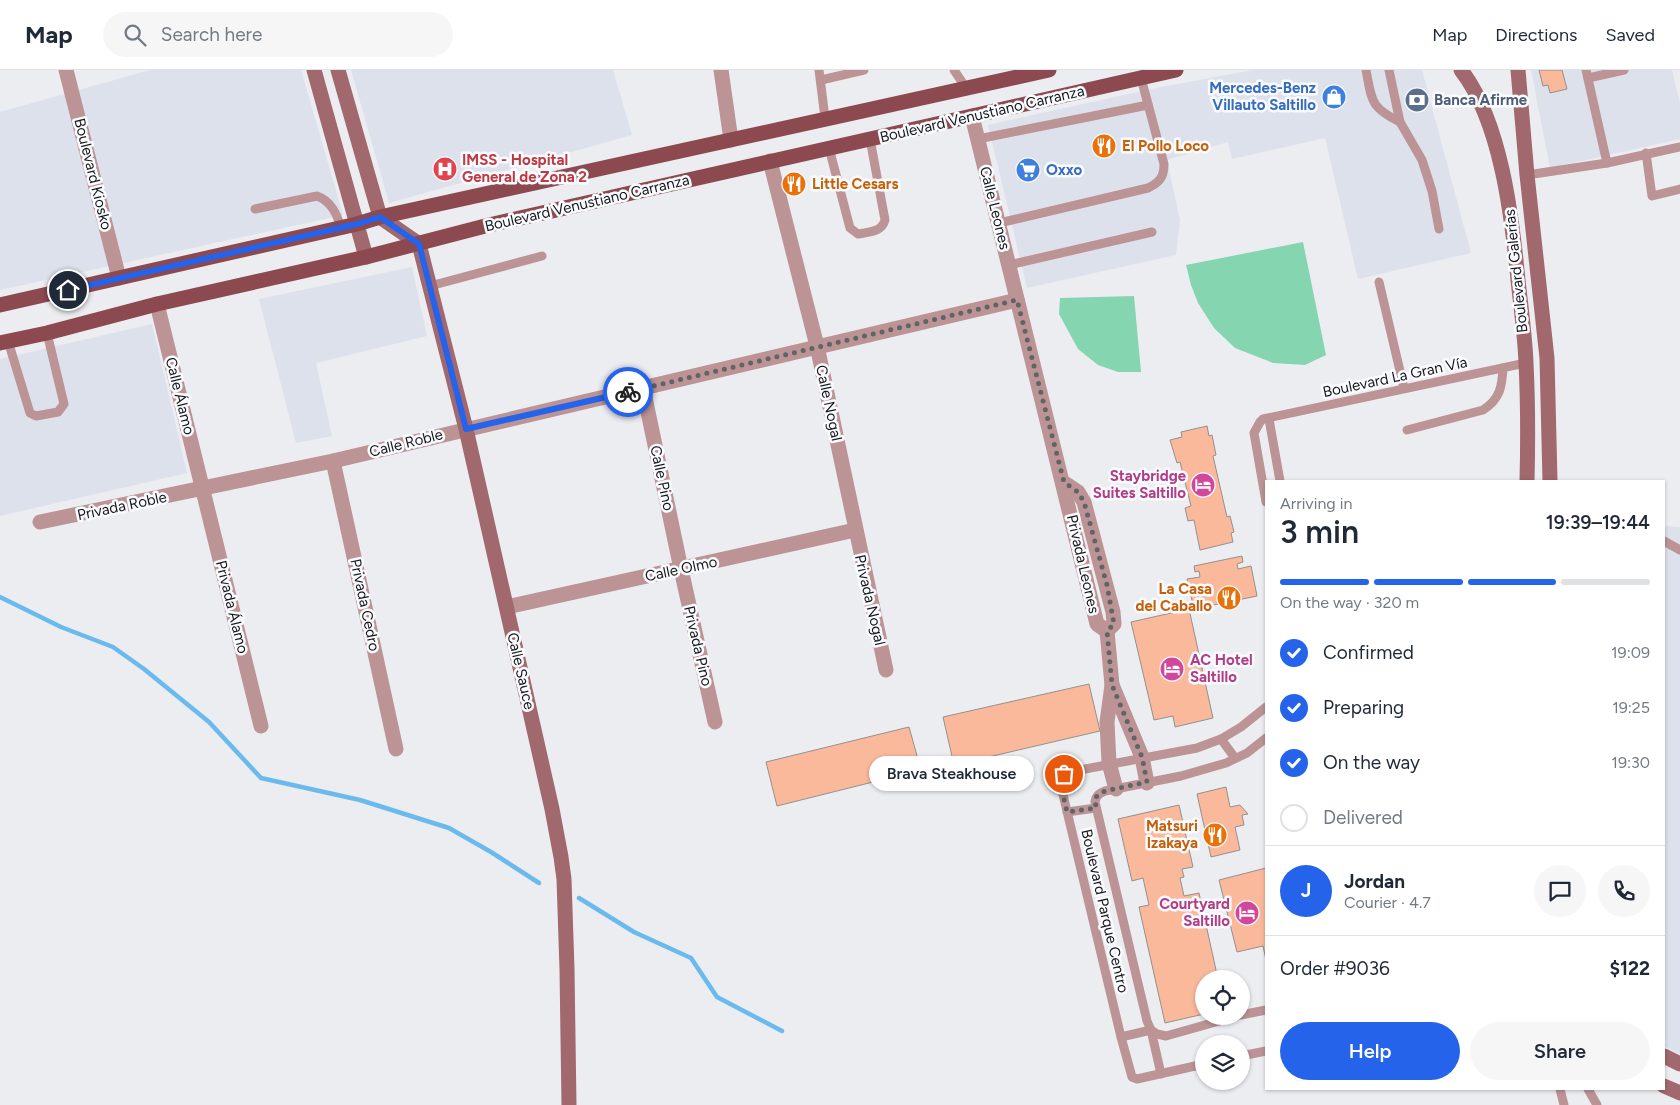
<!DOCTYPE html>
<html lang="en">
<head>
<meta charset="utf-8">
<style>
  body { margin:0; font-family:Figtree,sans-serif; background:#f6f6f7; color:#1f2937; height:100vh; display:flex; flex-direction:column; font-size:19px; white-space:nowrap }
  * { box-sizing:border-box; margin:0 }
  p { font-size:16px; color:#747a83 }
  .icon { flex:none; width:28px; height:28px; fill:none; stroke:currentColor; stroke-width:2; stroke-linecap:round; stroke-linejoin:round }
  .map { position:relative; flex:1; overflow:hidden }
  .side { position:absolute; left:1265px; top:410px; width:400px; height:610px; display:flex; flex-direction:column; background:#fff; border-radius:0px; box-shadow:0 1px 4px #0004 }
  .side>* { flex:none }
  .controls { position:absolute; left:1195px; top:900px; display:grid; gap:10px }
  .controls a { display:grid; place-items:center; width:55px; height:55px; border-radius:50%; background:#fff; box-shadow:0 1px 4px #0004; font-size:25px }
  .pin { position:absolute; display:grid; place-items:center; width:42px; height:42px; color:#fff; margin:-21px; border:2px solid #fff; border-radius:50%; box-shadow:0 1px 5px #0007 }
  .courier { position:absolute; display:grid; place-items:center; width:50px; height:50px; margin:-25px; border:4px solid #2563eb; border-radius:50%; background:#fff; color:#222; box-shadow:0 1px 6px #0007 }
  .bubble { position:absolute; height:35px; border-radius:18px; background:#fff; box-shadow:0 1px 4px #0004; font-size:16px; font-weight:600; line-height:35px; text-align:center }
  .overview em { font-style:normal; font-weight:600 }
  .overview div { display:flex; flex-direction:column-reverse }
  .overview { display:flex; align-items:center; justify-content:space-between; height:85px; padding:0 15px }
  h1 { font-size:32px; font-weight:600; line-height:38px }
  .bar { display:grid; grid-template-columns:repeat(4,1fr); gap:8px 5px; align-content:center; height:60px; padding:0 15px }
  .bar i { height:6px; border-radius:4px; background:#e0e1e3 }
  .bar .selected { background:#2563eb }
  .bar p { grid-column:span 4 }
  .line { display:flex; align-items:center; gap:12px; padding:0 15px; border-top:1px solid #e0e1e3 }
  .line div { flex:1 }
  .round { display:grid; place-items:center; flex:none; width:52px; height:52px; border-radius:26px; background:#f6f6f7 }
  ol { padding:0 15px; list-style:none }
  li { display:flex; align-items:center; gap:15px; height:55px }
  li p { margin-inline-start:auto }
  li .icon { padding:5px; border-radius:50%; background:#2563eb; color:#fff; stroke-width:4 }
  li:last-child { color:#747a83 }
  li i { width:28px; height:28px; border:2px solid #e0e1e3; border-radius:50% }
  .primary-button { display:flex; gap:10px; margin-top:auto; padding:10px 15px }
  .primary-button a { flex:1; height:58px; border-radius:30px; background:#2563eb; color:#fff; font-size:20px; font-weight:600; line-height:58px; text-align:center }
  .primary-button a+a { background:#f6f6f7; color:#1f2937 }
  header { display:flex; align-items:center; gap:30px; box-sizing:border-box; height:70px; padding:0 25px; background:#fff; border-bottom:1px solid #e0e1e3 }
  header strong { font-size:24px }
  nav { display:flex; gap:28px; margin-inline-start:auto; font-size:18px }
  .search { width:350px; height:45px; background:#f6f6f7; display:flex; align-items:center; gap:12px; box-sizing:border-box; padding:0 18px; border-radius:28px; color:#747a83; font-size:19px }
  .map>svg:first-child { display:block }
  .built { fill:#dde1ec }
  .green { fill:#85d5b1 }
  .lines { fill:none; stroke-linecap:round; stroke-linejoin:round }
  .stream { stroke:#6abaed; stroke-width:4.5 }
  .building { fill:#fab99b; stroke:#94908e }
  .lane { stroke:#bc9496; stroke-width:9 }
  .street { stroke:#bc9496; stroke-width:15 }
  .secondary { stroke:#a1686d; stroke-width:15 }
  .primary { stroke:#8c494f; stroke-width:15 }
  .done { stroke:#626365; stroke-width:5; stroke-dasharray:0 9 }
  .route { stroke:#2563eb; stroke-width:6 }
  .labels { text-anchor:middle; stroke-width:5; stroke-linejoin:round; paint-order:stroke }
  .shop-label { font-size:15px; font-weight:bold; fill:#366cbe; stroke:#f9fbfe; text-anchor:end }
  .service-label { font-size:15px; font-weight:bold; fill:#4e5e75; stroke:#f9fbfe; text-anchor:start }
  .street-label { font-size:15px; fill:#171819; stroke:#f9fbfe }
  .food-label { font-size:15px; font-weight:bold; fill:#c56008; stroke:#f9fbfe; text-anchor:start }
  .health-label { font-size:15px; font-weight:bold; fill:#be3a42; stroke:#f9fbfe; text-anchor:start }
  .hotel-label { font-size:15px; font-weight:bold; fill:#b23c85; stroke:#f9fbfe; text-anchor:end }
</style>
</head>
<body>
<header>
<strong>Map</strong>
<div class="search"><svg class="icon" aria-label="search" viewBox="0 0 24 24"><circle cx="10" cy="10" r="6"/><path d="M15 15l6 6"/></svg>Search here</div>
<nav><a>Map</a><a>Directions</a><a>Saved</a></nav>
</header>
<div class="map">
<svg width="1680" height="1035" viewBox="0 0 1680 1035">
  <rect width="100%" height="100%" fill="#ecedf1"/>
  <g class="built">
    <polygon points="150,0 301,0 343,145 0,220 0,42"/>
    <polygon points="351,0 613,0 632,65 389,133"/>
    <polygon points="1253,0 1422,0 1471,183 1358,209 1325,68 1232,89 1228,72 1167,90 1180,150 1176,185 1027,218 988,55 1151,19"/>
    <polygon points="1531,0 1672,0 1680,33 1680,69 1550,98"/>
    <polygon points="412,197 427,266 316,293 332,366 296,373 259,229"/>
    <polygon points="152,254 187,403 0,446 0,289"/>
    <polygon points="1664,456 1680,457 1680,984 1664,976"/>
  </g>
  <g class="green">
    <polygon points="1303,172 1326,285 1305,295 1273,293 1235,278 1214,258 1198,233 1191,215 1186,195"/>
    <polygon points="1134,226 1141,302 1118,302 1098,295 1078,279 1059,244 1060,228"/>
  </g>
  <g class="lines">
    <g class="stream">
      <polyline points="0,527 61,557 113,577 144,599 209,652 261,708 360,730 449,758 491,782 539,813"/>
      <polyline points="579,828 634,862 691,888 717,927 782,961"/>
    </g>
  </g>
  <g class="building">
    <polygon points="1539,0 1562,0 1567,19 1550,23 1548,15 1543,16"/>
    <polygon points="1207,356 1209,366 1212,365 1216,385 1213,386 1227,447 1230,446 1234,462 1231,463 1233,472 1200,480 1194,450 1188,451 1185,438 1191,436 1180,392 1177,393 1170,370 1182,367 1181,362"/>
    <polygon points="1242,486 1243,492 1237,494 1238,499 1251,496 1257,526 1194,539 1187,509 1200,507 1199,501 1195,502 1194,496"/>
    <polygon points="1189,539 1213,648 1175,657 1173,646 1154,650 1131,552"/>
    <polygon points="1089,614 1100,661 954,695 943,647"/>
    <polygon points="909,657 921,700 777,736 766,692"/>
    <polygon points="1226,717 1230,737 1240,735 1248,744 1242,745 1244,755 1235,757 1240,780 1211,787 1197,724"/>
    <polygon points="1179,735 1193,797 1182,799 1184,807 1180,808 1184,826 1199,823 1218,909 1204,909 1204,944 1165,953 1139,837 1149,835 1143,808 1132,811 1118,749"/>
    <polygon points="1266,798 1266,890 1263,876 1237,882 1219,810"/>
  </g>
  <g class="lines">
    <g class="lane">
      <polyline points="819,0 825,48"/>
      <polyline points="954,0 966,18"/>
      <path d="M1366,0c6,31 4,37 34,52"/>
      <polyline points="1389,0 1400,52 1422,90 1432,121 1439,159"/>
      <polyline points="1586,0 1607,93"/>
      <polyline points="1588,8 1624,0"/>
      <polyline points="821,10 864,0"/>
      <polyline points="978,69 1148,35"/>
      <path d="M829,78l21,80 8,6c11,-2 24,-2 27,-14l-15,-81"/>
      <polyline points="1646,83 1652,126 1680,119"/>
      <polyline points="1527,105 1607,93 1680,77"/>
      <path d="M255,139l62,-13c14,5 20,18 24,32"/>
      <path d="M999,153l149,-35c12,-6 16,-11 16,-24l-23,-86"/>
      <polyline points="1009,195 1152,162"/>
      <polyline points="1379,212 1404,318"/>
      <polyline points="430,216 542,186"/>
      <polyline points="8,271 30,343 36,346 58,342 64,334 47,263"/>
      <polyline points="1269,349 1280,411"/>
      <path d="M1407,360l76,-20c17,-11 19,-23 20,-42"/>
      <polyline points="1266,432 1254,363 1260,352 1263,349 1526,293"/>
      <polyline points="1664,471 1680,480"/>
      <polyline points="1221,669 1235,688"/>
      <polyline points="1067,742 1096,738"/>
      <polyline points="1241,945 1266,940"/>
      <polyline points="1151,960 1157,964 1166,966 1237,946"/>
      <polyline points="1121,967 1151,960"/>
      <polyline points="1241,986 1266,981"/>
      <polyline points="1204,994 1137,1009 1132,1007 1121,967 1060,712 1061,708 1069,702 1197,678 1221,669 1241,657 1266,637"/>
      <path d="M1161,1004l-10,-44 -4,-9 -52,-219c1,-7 5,-9 10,-11l76,-15 45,-13 21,-10 19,-15"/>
      <polyline points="1560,1019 1564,1035"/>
      <polyline points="1588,1019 1597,1035"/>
    </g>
    <g class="street">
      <polyline points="66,0 119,208"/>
      <polyline points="721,0 731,70"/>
      <polyline points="972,46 1097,554 1107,561 1114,554 1113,542 1084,432 1078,422 1063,412"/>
      <polyline points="770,91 817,276 886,600"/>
      <polyline points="157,234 261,656"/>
      <polyline points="643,318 681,499 715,652"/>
      <polyline points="333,391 396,679"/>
      <polyline points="40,452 333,391 1017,230"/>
      <polyline points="507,537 855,460"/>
      <polyline points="1107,561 1112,615 1107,652 1109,693 1116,719"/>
      <polyline points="1112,615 1142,687 1147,713"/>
    </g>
    <g class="secondary">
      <polyline points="314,0 366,187"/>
      <polyline points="338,0 380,147 419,174 466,359 552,739 561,787 564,809 567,899 569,1035"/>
      <path d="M1461,0c40,51 51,147 57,210 3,28 7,56 8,83 2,40 2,79 1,118"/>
      <polyline points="1518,0 1527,105 1547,288 1550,411"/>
      <polyline points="1664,986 1680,994"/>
      <polyline points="1664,1016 1680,1023"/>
    </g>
    <g class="primary">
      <polyline points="0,235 357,154 380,147 1049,0"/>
      <polyline points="0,273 47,263 157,234 366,187 489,155 1176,0"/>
    </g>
  </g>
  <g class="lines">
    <polyline class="done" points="628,322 1017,230 1064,412 1078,422 1084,432 1107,515 1114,554 1107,561 1112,615 1142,687 1147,712 1105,721 1099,724 1095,728 1096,738 1067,742 1060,712 1061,708 1064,704"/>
    <polyline class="route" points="68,220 357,154 380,147 419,174 466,359 628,322"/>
  </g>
  <defs>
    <symbol id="shop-disc" viewBox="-11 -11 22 22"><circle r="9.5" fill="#3f7fe0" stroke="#f9fbfe"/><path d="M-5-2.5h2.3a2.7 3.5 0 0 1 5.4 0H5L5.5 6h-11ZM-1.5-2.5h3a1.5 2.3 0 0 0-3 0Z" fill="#fff"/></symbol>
    <symbol id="bank-disc" viewBox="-11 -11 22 22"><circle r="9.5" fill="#5c6f8a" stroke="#f9fbfe"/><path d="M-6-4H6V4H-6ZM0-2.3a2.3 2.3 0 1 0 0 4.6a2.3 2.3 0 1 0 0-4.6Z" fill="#fff"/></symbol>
    <symbol id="restaurant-disc" viewBox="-11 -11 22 22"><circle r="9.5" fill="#e8710a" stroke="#f9fbfe"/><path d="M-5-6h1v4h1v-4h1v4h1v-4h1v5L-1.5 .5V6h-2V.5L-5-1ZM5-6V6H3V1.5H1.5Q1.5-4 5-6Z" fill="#fff"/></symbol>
    <symbol id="hospital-disc" viewBox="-11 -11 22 22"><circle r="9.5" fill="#e0444e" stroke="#f9fbfe"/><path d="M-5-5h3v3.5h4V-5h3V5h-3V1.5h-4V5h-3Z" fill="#fff"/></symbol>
    <symbol id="supermarket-disc" viewBox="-11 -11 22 22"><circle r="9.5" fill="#3f7fe0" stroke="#f9fbfe"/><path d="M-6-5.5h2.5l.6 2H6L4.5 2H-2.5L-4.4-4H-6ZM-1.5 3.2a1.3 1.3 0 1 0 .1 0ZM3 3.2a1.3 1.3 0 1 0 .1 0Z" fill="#fff"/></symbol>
    <symbol id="hotel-disc" viewBox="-11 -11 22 22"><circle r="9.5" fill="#d1479c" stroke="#f9fbfe"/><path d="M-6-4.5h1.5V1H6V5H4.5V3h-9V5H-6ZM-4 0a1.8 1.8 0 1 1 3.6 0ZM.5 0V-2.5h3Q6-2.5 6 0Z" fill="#fff"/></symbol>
  </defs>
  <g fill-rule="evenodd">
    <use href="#shop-disc" x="1320" y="13" width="28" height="28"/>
    <use href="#bank-disc" x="1403" y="16" width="28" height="28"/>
    <use href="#restaurant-disc" x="1090" y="62" width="28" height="28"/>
    <use href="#hospital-disc" x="431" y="85" width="28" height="28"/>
    <use href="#supermarket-disc" x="1014" y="86" width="28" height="28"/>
    <use href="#restaurant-disc" x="780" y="100" width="28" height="28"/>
    <use href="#hotel-disc" x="1189" y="401" width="28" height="28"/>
    <use href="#restaurant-disc" x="1215" y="514" width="28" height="28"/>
    <use href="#hotel-disc" x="1158" y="585" width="28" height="28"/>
    <use href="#restaurant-disc" x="1201" y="751" width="28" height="28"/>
    <use href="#hotel-disc" x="1233" y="829" width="28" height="28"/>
  </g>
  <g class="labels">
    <g class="shop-label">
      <text x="1316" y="23">Mercedes-Benz<tspan x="1316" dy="17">Villauto Saltillo</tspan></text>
      <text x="1046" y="105" text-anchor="start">Oxxo</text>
    </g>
    <g class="service-label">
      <text x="1434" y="35">Banca Afirme</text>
    </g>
    <g class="street-label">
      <text transform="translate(982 44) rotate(-13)" y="5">Boulevard Venustiano Carranza</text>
      <text transform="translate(93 104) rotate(76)" y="5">Boulevard Kiosko</text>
      <text transform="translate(587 133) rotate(-13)" y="5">Boulevard Venustiano Carranza</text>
      <text transform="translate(995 138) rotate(76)" y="5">Calle Leones</text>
      <text transform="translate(1516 201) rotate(-96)" y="5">Boulevard Galerías</text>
      <text transform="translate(1395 307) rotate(-12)" y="5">Boulevard La Gran Vía</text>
      <text transform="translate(180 326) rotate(76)" y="5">Calle Álamo</text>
      <text transform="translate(829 333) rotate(78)" y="5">Calle Nogal</text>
      <text transform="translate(406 373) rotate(-14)" y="5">Calle Roble</text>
      <text transform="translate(662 408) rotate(78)" y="5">Calle Pino</text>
      <text transform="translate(122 436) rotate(-12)" y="5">Privada Roble</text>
      <text transform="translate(1083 494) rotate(77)" y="5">Privada Leones</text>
      <text transform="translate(681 499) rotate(-12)" y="5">Calle Olmo</text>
      <text transform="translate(870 530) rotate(77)" y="5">Privada Nogal</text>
      <text transform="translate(365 535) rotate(78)" y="5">Privada Cedro</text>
      <text transform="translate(232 537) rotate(76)" y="5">Privada Álamo</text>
      <text transform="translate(698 576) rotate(77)" y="5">Privada Pino</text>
      <text transform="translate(521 601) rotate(77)" y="5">Calle Sauce</text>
      <text transform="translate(1105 841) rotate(77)" y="5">Boulevard Parque Centro</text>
    </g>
    <g class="food-label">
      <text x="1122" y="81">El Pollo Loco</text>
      <text x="812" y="119">Little Cesars</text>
      <text x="1212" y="524" text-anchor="end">La Casa<tspan x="1212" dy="17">del Caballo</tspan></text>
      <text x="1198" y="761" text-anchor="end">Matsuri<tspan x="1198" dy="17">Izakaya</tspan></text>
    </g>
    <g class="health-label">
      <text x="462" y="95">IMSS - Hospital<tspan x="462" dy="17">General de Zona 2</tspan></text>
    </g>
    <g class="hotel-label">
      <text x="1186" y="411">Staybridge<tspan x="1186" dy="17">Suites Saltillo</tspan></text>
      <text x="1190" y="595" text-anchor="start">AC Hotel<tspan x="1190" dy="17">Saltillo</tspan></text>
      <text x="1230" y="839">Courtyard<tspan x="1230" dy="17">Saltillo</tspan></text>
    </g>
  </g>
</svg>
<div class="controls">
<a><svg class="icon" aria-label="locate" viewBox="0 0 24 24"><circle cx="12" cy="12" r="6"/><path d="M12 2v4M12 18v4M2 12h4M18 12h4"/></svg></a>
<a><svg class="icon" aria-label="layers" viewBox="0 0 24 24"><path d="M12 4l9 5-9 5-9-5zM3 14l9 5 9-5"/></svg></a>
</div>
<div class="pin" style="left:1064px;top:704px;background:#ea580c"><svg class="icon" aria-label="bag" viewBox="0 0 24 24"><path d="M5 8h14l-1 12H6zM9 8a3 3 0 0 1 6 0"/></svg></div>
<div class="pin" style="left:68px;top:220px;background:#1f2937"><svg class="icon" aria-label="home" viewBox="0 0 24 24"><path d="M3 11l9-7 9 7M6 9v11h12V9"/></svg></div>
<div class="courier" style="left:628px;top:322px"><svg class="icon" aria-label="bike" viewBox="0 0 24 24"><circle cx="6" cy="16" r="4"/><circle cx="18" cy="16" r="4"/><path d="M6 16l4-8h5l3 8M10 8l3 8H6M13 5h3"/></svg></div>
<div class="bubble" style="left:869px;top:686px;width:165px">Brava Steakhouse</div>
<section class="side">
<div class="overview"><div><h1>3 min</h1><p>Arriving in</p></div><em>19:39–19:44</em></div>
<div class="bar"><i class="selected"></i><i class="selected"></i><i class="selected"></i><i></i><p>On the way · 320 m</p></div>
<ol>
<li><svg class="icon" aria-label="check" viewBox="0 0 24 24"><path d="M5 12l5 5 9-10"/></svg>Confirmed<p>19:09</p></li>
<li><svg class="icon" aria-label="check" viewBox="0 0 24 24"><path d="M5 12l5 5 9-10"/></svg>Preparing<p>19:25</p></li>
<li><svg class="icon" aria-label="check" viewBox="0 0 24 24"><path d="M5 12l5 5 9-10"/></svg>On the way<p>19:30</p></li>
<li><i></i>Delivered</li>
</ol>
<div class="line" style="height:90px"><b class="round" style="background:#2563eb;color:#fff">J</b><div><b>Jordan</b><p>Courier · 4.7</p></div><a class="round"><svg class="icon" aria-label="chat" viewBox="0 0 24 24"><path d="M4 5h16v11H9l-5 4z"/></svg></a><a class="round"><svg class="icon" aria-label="phone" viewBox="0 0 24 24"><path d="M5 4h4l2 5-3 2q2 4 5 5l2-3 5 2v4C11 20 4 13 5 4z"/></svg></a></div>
<div class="line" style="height:65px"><div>Order #9036</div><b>$122</b></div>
<div class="primary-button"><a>Help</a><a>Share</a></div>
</section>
</div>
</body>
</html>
